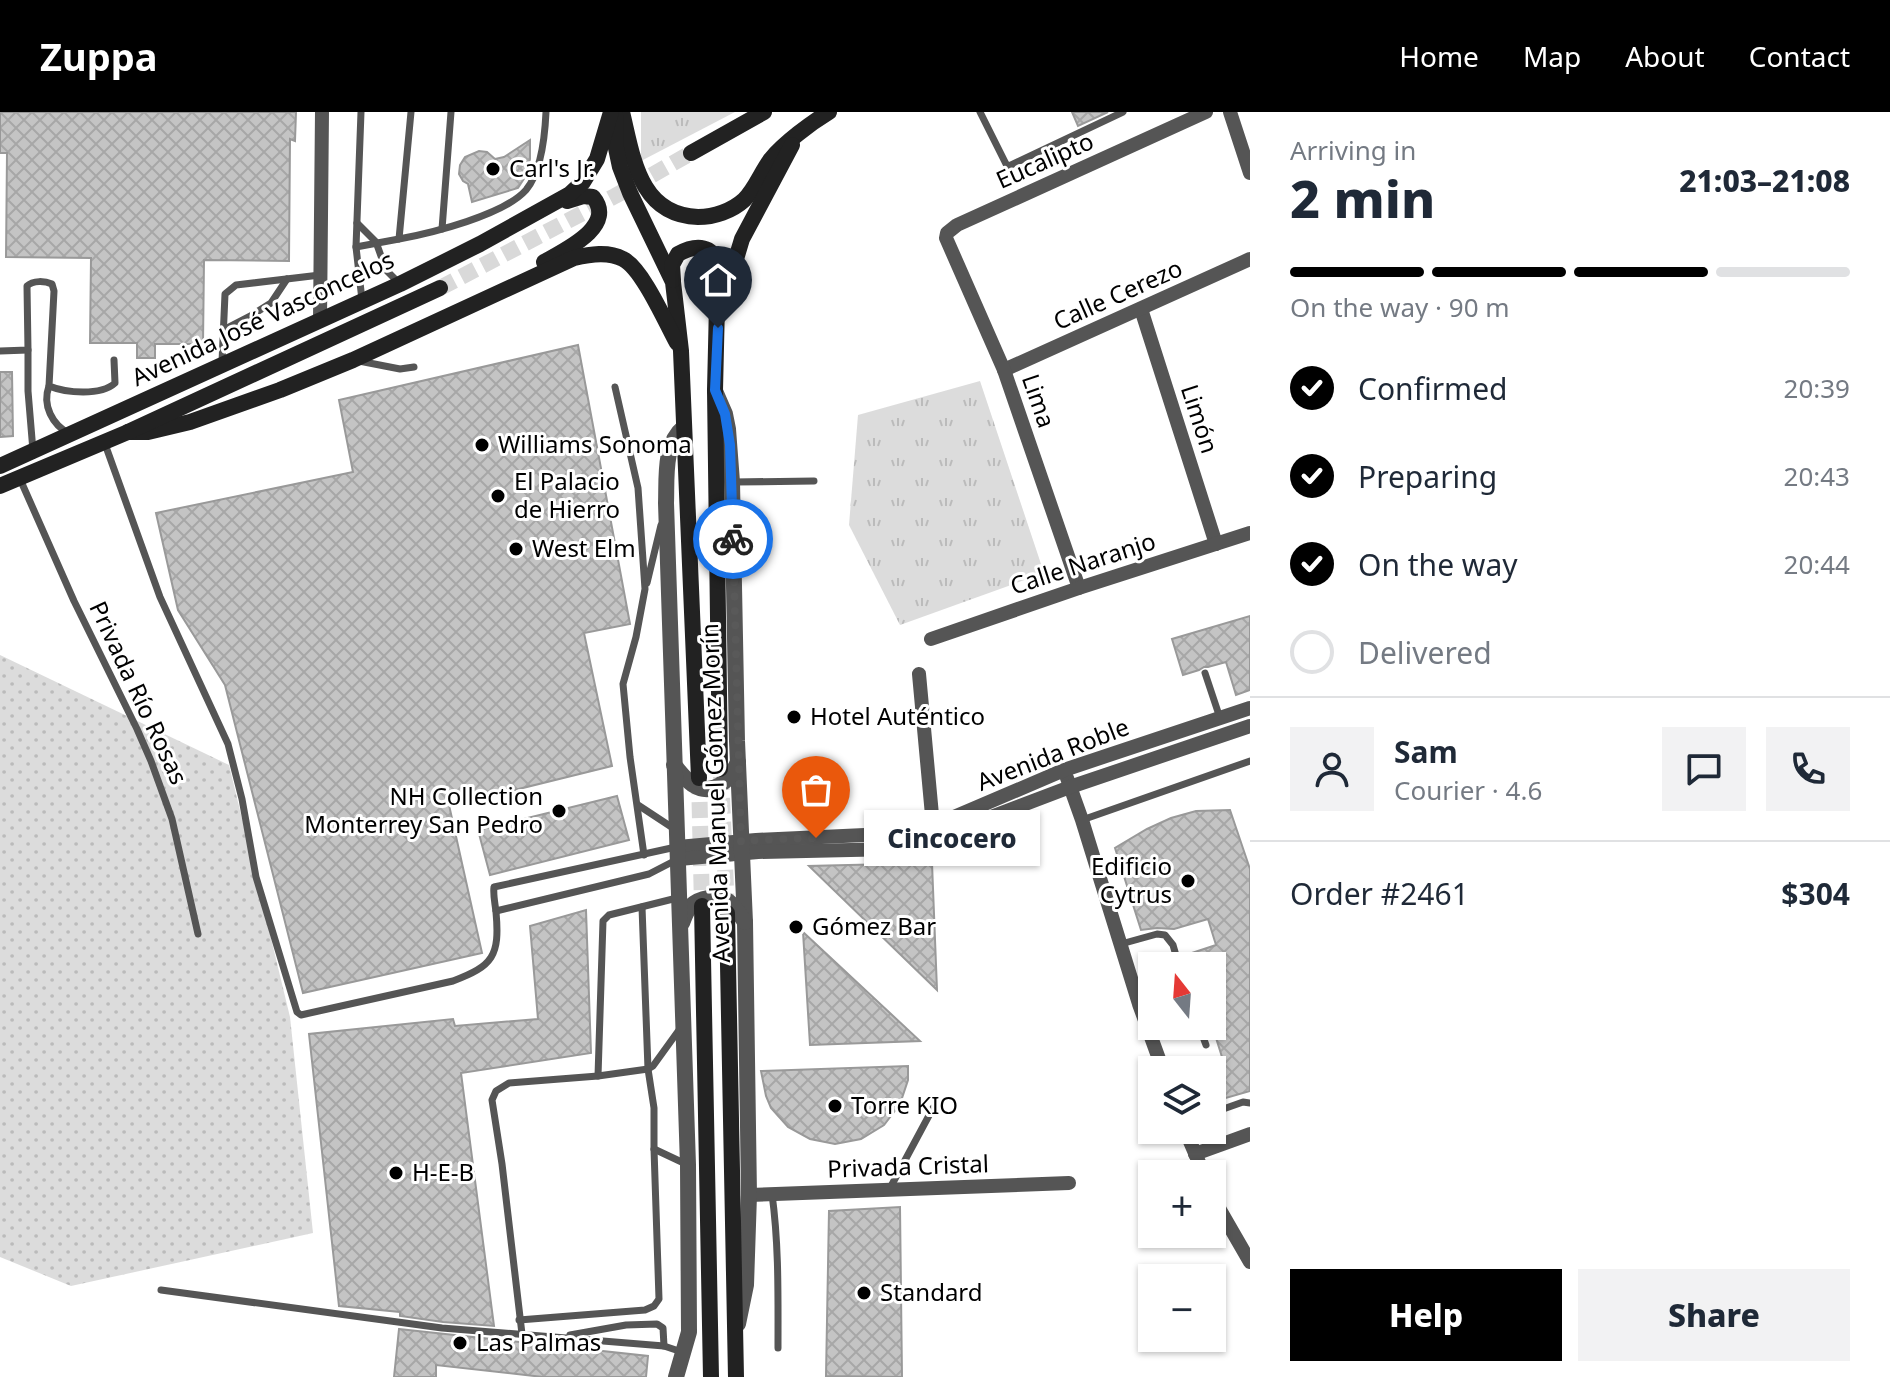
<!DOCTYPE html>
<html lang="en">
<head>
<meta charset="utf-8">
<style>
  body { margin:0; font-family:"Noto Sans",sans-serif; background:#f2f2f3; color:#1f2937; height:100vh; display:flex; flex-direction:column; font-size:30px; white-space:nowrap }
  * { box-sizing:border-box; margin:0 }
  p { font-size:26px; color:#747a83 }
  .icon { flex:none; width:44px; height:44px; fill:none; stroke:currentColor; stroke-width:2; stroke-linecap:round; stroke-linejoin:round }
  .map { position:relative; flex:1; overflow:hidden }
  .side { display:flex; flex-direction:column; background:#fff; width:640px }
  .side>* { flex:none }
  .needle { width:52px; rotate:343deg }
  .fabs { position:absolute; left:1138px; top:840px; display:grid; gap:16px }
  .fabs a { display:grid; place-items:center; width:88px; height:88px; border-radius:0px; background:#fff; box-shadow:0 2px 6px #0004; font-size:40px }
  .pin { position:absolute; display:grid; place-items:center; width:68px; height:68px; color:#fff; margin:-82px -34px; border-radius:50% 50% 50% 0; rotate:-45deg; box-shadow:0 0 8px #0007 }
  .pin .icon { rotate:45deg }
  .courier { position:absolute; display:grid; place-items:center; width:80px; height:80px; margin:-40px; border:6px solid #1a73e8; border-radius:50%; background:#fff; color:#222; box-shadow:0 2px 10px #0007 }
  .bubble { position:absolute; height:56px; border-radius:0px; background:#fff; box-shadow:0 2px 6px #0004; font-size:26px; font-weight:800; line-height:56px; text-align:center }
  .summary em { font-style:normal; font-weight:800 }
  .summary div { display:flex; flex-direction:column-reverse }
  .summary { display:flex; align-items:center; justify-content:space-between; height:136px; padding:0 40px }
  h1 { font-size:52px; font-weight:800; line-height:60px }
  .bar { display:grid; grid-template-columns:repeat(4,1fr); gap:12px 8px; align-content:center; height:96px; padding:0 40px }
  .bar i { height:10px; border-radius:6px; background:#e0e1e3 }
  .bar .current { background:#000 }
  .bar p { grid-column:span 4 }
  .line { display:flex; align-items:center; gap:20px; padding:0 40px; border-top:2px solid #e0e1e3 }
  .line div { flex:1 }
  .round { display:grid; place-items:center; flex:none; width:84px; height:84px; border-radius:0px; background:#f2f2f3 }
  ol { padding:0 40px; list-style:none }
  li { display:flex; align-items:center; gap:24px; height:88px }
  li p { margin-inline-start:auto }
  li .icon { padding:8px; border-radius:50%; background:#000; color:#fff; stroke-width:4 }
  li:last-child { color:#747a83 }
  li i { width:44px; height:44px; border:4px solid #e0e1e3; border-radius:50% }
  .action { display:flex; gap:16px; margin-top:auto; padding:16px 40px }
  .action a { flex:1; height:92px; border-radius:0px; background:#000; color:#fff; font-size:32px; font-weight:800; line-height:92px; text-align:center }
  .action a+a { background:#f2f2f3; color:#1f2937 }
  header { display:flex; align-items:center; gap:48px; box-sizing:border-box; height:112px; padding:0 40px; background:#000; color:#fff }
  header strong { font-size:38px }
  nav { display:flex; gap:44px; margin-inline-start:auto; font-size:28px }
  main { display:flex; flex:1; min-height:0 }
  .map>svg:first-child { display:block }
  .grass { fill:url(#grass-dots) }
  .park { fill:url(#park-tufts) }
  .building { fill:url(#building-cross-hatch); stroke:#999; stroke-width:2 }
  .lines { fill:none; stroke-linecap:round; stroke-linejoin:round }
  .secondary-tunnel { stroke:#d9d9d9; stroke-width:16; stroke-dasharray:16 8; stroke-linecap:butt }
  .service { stroke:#555; stroke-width:7 }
  .minor { stroke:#555; stroke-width:14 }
  .tertiary { stroke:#555; stroke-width:16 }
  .secondary { stroke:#222; stroke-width:16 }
  .done { stroke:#595959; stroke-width:8; stroke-dasharray:0 14.4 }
  .route { stroke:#1a73e8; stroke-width:10 }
  .poi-dot { fill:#000; stroke:#fff; stroke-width:3 }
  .labels { text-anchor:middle; stroke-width:6; stroke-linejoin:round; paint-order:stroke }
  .street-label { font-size:24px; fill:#000; stroke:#fff }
  .poi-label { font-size:24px; fill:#000; stroke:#fff; text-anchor:start }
</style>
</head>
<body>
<header>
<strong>Zuppa</strong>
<nav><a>Home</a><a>Map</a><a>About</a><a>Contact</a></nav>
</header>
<main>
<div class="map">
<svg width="1250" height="1265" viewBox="0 0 1250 1265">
  <defs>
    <pattern id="grass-dots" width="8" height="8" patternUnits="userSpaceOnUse" patternTransform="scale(2)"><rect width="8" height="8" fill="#dcdcdc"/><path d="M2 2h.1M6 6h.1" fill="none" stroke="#bbb" stroke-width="1.8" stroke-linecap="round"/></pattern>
    <pattern id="park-tufts" width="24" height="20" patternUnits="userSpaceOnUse" patternTransform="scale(2)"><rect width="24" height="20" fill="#dcdcdc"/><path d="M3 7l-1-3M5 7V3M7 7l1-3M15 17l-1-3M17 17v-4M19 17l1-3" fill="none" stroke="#bbb"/></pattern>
    <pattern id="building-cross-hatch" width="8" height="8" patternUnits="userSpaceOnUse" patternTransform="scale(2)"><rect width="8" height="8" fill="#c4c4c4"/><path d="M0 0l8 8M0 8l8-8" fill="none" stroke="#a7a7a7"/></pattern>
  </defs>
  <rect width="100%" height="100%" fill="#fff"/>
  <polygon class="grass" points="0,543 229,653 290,905 313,1121 71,1174 0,1145"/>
  <g class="park">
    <polygon points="641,0 735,0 641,49"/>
    <polygon points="980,269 1044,461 900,513 849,413 858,303"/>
  </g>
  <g class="building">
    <polygon points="0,0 296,0 295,29 290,27 289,149 204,148 203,232 155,232 155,246 137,246 137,231 90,231 91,146 6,145 7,41 0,41"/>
    <polygon points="1072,0 1108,0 1078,14"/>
    <polygon points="530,28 530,47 525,65 518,76 472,90 468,72 463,69 459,62 460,53 465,45 479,39 487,40 495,47 504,45"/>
    <polygon points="578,233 630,512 584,521 612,654 470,689 468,679 447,684 482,841 303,881 225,573 178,498 156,401 353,360 339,288"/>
    <polygon points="0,260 12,260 13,324 0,325"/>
    <polygon points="1250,504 1250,578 1236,583 1226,550 1208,555 1204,555 1199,558 1183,563 1172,527"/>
    <polygon points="617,684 629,728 490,763 478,718"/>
    <polygon points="1230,698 1250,757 1250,979 1212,990 1212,948 1222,945 1212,913 1212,854 1193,854 1189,842 1216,833 1208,807 1174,817 1157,816 1141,818 1115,736 1147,717 1171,706 1196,699"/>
    <polygon points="932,751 937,878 809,754"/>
    <polygon points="586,798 591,941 461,961 494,1214 443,1210 400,1204 400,1200 339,1194 309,922 453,907 455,914 538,907 530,814"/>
    <polygon points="803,820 920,929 810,933"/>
    <polygon points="908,954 908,968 900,992 884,1013 861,1027 835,1032 810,1027 788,1015 771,996 766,984 761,959"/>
    <polygon points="900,1095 902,1265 826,1264 829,1099"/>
    <polygon points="399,1217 648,1244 646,1265 543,1265 436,1253 436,1265 394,1265"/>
  </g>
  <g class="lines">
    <g class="secondary-tunnel">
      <polyline points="440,176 615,84 691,41"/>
      <polyline points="721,662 727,799"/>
      <polyline points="699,666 702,794"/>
    </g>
    <g class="service">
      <polyline points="361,0 356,135 362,188"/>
      <polyline points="980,0 1006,52 1009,54 1123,0"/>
      <polyline points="357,111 376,130 386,158 398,170"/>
      <polyline points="442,117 451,0"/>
      <path d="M399,127c33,-6 105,-24 127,-49 15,-18 19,-56 20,-78"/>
      <polyline points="356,135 399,127 411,0"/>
      <polyline points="223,218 252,203 271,191 287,167"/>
      <polyline points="28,238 28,279 33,339"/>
      <path d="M0,239l28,-1 -1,-64c6,-6 18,-5 25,-2l2,7 -5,95c17,7 52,10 66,-3l-1,-23"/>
      <polyline points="359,249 400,257 414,255"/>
      <polyline points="222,250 225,182 236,173 320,163"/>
      <path d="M49,274c-7,19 3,39 21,48"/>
      <polyline points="615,275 638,376 645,477 636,525 623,572 630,645 644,743"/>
      <path d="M105,332l55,153 68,147 14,55 14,78 41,135 4,3 152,-34c40,-15 47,-25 43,-69 -1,-9 -3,-17 -2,-25l182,-40"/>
      <polyline points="20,367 74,489 137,617 151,649 172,707 198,822"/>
      <polyline points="734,370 814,369"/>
      <polyline points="647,471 661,413"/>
      <polyline points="1205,561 1220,606"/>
      <polyline points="638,693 676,718"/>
      <polyline points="1082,708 1250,649"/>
      <polyline points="496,799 649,762 678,747"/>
      <polyline points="1121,832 1157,822 1165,823 1173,833 1179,854"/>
      <polyline points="1199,914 1206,933"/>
      <polyline points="598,964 603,809 609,803 677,786"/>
      <polyline points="1212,1001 1243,990 1250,991"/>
      <polyline points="654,1037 688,1053"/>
      <polyline points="889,1078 933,996"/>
      <path d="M772,1082c7,51 6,103 6,154"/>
      <polyline points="161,1178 442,1216 664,1234 682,1240"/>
      <polyline points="519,1208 645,1198 654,1194 659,1187 654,1037 654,996 648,957 642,795"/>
      <polyline points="522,1222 502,1052 492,988 496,979 509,971 598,964 648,957 653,954 679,918"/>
      <polyline points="570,1223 626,1213 657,1212 663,1216 664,1234"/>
    </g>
    <g class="minor">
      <polyline points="1230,0 1250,61"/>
      <polyline points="1141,197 1216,432"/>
      <polyline points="320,208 322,0"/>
      <polyline points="1004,258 1250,147"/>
      <polyline points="1079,476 1004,258 946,126 947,121 957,113 1206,0"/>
      <polyline points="931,527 1079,476 1250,421"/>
      <polyline points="919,562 933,714"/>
      <polyline points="1067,666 1082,708 1139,892 1163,958"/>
      <polyline points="678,735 756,728 908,721 933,714 1064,658 1250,596"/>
      <polyline points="679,747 758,740 895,737 920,732 1070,675 1250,614"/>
      <polyline points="1185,1018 1204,1062"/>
      <polyline points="1195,1042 1250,1022"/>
      <polyline points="1212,1080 1220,1098 1250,1150"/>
      <polyline points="749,1083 1069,1071"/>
    </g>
    <g class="tertiary">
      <polyline points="715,279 725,302 728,317 732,370 737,629 745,810 749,1083 746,1173 738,1212"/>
      <path d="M674,653c6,7 11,14 18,19 21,14 38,-4 46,-22"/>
      <path d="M682,811c2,-5 4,-12 9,-17 8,-8 27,-12 37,-5 7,5 12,14 17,21"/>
      <path d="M676,1265l13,-45 -1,-167 -22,-662c1,-24 -3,-59 18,-76"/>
    </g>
    <g class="secondary">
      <path d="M622,0c11,45 17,103 76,105 16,0 34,-6 46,-17 12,-12 17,-28 27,-41 13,-16 40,-36 58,-47"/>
      <polyline points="615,2 616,36 620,55 630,81 673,170 681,239 699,666"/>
      <polyline points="691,41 764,0"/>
      <path d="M544,150c21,-12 73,-36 49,-65l-10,-1 -16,5"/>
      <path d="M673,168l-1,-15 6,-11c16,-9 32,-10 40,8l-3,128 5,379"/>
      <polyline points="724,187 742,127 792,33"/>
      <path d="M128,320h20l42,-10 90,-32 73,-30 221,-102c16,-4 34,-7 49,1 19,9 43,64 54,84"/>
      <polyline points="0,354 400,172 480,132 570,82 583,70 597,47 611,0"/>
      <polyline points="0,374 128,320 440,176"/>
      <polyline points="702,794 711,1265"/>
      <polyline points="727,801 736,1265"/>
    </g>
  </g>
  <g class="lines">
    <polyline class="done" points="733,427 741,730 756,728 816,726"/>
    <polyline class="route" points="718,216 715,278 725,302 730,333 733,427"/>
  </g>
  <g class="poi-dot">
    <circle cx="493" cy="57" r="8"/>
    <circle cx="482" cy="333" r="8"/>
    <circle cx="498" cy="384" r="8"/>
    <circle cx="516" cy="437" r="8"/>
    <circle cx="794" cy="605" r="8"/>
    <circle cx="559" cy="699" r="8"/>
    <circle cx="1188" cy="769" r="8"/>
    <circle cx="796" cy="815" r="8"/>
    <circle cx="835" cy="994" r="8"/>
    <circle cx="396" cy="1061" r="8"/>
    <circle cx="864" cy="1181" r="8"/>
    <circle cx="460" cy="1231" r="8"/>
  </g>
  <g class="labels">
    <g class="street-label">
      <text transform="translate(1045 49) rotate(-24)" y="8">Eucalipto</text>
      <text transform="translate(1118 183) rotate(-24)" y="8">Calle Cerezo</text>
      <text transform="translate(263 207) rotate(-25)" y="8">Avenida José Vasconcelos</text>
      <text transform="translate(1038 289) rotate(71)" y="8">Lima</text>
      <text transform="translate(1199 307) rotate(72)" y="8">Limón</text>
      <text transform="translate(1083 452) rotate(-18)" y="8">Calle Naranjo</text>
      <text transform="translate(138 581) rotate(65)" y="8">Privada Río Rosas</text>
      <text transform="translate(1053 643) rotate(-21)" y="8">Avenida Roble</text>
      <text transform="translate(716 681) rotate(-92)" y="8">Avenida Manuel Gómez Morín</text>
      <text transform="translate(908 1055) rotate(-2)" y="8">Privada Cristal</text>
    </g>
    <g class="poi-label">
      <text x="509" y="65">Carl's Jr.</text>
      <text x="498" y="341">Williams Sonoma</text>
      <text x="514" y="378">El Palacio<tspan x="514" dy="28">de Hierro</tspan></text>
      <text x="532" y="445">West Elm</text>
      <text x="810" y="613">Hotel Auténtico</text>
      <text x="543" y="693" text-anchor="end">NH Collection<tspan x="543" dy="28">Monterrey San Pedro</tspan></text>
      <text x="1172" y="763" text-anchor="end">Edificio<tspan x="1172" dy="28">Cytrus</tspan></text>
      <text x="812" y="823">Gómez Bar</text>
      <text x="851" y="1002">Torre KIO</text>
      <text x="412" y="1069">H-E-B</text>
      <text x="880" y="1189">Standard</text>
      <text x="476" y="1239">Las Palmas</text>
    </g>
  </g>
</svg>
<div class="fabs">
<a><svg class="needle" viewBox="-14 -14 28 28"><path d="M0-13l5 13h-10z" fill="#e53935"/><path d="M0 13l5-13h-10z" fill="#747a83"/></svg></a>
<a><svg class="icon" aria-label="layers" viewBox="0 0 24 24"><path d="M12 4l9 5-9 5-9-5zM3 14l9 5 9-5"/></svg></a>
<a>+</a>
<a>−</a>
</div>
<div class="pin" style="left:816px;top:726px;background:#ea580c"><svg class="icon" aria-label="bag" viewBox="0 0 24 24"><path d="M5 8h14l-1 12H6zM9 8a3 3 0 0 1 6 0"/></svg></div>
<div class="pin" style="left:718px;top:216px;background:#1f2937"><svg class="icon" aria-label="home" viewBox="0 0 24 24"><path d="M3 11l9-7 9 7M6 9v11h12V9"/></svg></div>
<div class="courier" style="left:733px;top:427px"><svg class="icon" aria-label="bike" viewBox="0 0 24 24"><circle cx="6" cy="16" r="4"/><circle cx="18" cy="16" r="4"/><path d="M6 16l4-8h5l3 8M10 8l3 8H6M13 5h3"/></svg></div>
<div class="bubble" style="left:864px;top:698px;width:176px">Cincocero</div>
</div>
<section class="side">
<div class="summary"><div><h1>2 min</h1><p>Arriving in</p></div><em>21:03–21:08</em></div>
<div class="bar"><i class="current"></i><i class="current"></i><i class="current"></i><i></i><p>On the way · 90 m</p></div>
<ol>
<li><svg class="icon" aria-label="check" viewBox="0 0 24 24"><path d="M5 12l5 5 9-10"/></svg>Confirmed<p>20:39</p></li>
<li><svg class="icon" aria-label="check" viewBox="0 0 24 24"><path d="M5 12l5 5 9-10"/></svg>Preparing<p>20:43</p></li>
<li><svg class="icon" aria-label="check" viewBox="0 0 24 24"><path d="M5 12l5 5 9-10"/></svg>On the way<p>20:44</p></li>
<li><i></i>Delivered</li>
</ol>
<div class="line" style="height:144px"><a class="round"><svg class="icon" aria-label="person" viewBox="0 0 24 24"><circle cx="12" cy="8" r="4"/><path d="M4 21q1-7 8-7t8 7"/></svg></a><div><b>Sam</b><p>Courier · 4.6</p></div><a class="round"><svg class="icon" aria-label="chat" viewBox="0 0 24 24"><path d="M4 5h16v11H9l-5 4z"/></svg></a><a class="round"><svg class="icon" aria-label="phone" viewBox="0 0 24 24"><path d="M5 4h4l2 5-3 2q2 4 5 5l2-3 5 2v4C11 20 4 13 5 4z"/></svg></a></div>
<div class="line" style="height:104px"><div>Order #2461</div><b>$304</b></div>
<div class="action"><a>Help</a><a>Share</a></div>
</section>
</main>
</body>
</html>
